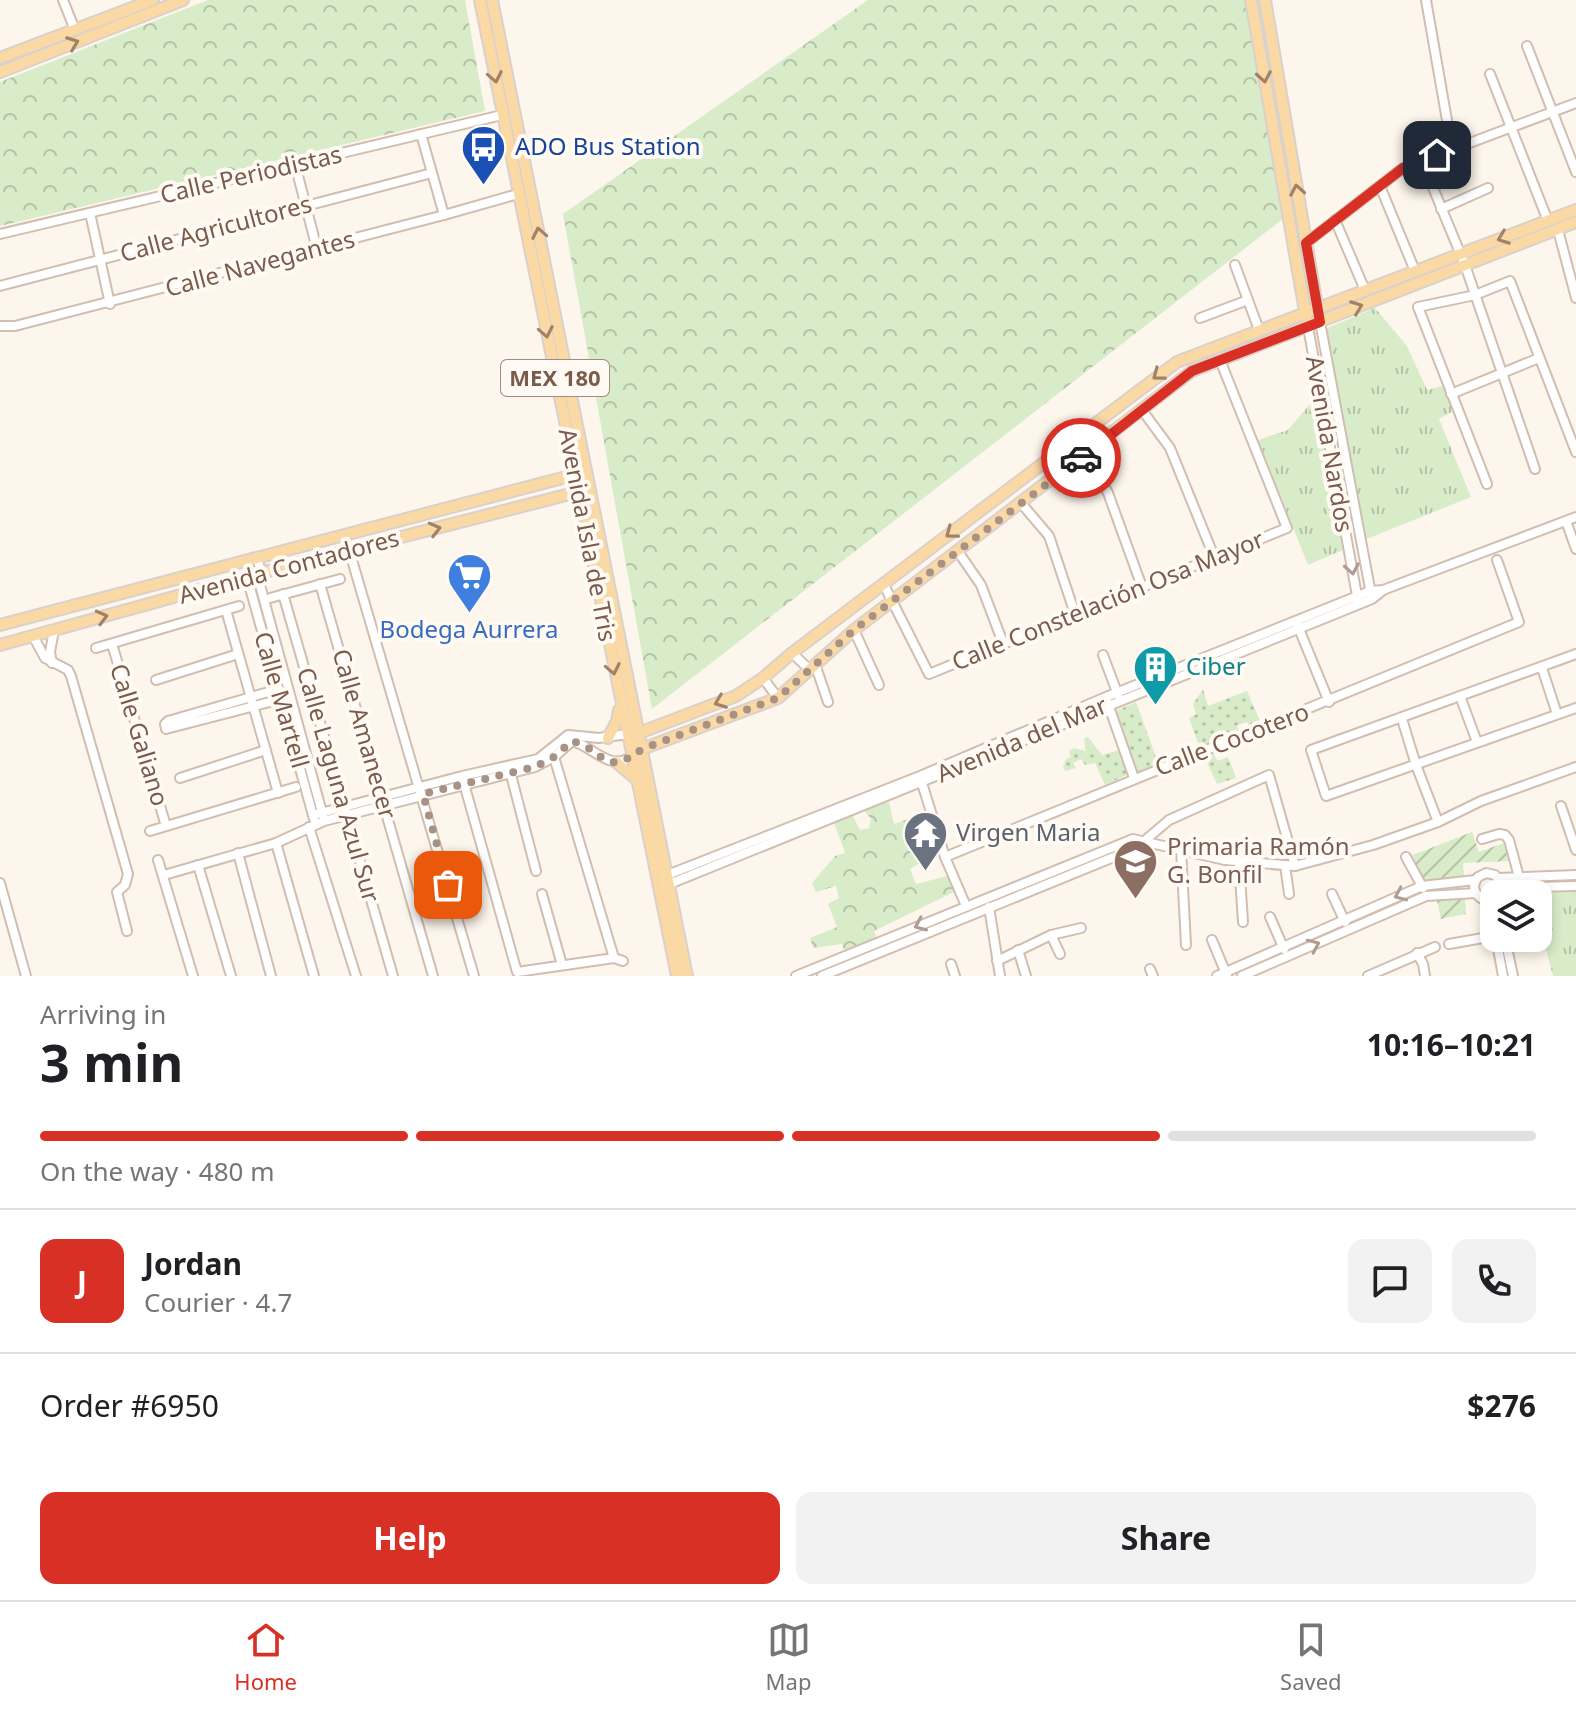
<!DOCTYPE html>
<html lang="en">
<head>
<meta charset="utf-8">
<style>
  body { margin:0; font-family:"Noto Sans",sans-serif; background:#f2f2f2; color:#202124; height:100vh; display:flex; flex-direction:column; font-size:30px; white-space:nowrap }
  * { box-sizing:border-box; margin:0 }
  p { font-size:26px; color:#757577 }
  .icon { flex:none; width:44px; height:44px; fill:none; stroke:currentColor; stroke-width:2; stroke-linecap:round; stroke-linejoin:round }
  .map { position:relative; height:976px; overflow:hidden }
  .details { display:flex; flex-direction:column; background:#fff; flex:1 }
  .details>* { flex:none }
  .controls { position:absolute; left:1480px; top:880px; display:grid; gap:16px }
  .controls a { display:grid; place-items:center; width:72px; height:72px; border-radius:16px; background:#fff; box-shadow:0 4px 12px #0003; font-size:40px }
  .pin { position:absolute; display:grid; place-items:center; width:68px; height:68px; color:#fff; margin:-34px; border-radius:16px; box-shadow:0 4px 12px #0006 }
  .courier { position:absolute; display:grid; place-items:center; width:80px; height:80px; margin:-40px; border:6px solid #d93025; border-radius:50%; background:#fff; color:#222; box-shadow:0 2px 10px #0007 }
  .overview em { font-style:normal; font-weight:700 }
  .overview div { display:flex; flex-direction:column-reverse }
  .overview { display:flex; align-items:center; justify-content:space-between; height:136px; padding:0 40px }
  h1 { font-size:52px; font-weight:700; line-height:60px }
  .bar { display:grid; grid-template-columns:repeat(4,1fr); gap:12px 8px; align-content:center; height:96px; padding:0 40px }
  .bar i { height:10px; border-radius:6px; background:#e0e0e0 }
  .bar .on { background:#d93025 }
  .bar p { grid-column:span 4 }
  .line { display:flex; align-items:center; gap:20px; padding:0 40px; border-top:2px solid #e0e0e0 }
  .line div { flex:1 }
  .round { display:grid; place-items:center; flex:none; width:84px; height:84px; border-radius:16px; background:#f2f2f2 }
  .action { display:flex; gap:16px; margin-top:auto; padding:16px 40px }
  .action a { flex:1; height:92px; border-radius:16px; background:#d93025; color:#fff; font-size:32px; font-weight:700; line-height:92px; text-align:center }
  .action a+a { background:#f2f2f2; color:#202124 }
  .menu { display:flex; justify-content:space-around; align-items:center; height:112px; border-top:2px solid #e0e0e0; background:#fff; font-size:22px; color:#757577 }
  .menu a { display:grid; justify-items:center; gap:4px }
  .menu .on { color:#d93025 }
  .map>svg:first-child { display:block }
  .grass { fill:url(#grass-tufts) }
  .forest { fill:url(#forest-crowns) }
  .park { fill:url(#park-dots) }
  .garden { fill:url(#garden-furrows) }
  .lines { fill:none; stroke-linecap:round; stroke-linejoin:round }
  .minor-casing { stroke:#d1beb0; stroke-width:12 }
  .major-casing { stroke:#dad1cd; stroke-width:14 }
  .minor { stroke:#fff; stroke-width:8 }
  .major { stroke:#fbd9a5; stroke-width:10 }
  .oneway { stroke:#a18267 }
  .oneway2 { stroke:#af9d94 }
  .done { stroke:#a89285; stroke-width:8; stroke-dasharray:0 14.4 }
  .route { stroke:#d93025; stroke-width:10 }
  .labels { text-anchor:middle; stroke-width:8; stroke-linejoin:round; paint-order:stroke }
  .shield { fill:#fffaf3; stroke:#a28b7f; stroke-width:2 }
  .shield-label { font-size:22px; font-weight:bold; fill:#7a5c4d }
  .transit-label { font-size:24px; fill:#164399; stroke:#fffaf3; text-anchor:start }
  .street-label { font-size:24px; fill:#7a5c4d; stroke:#fffaf3 }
  .shop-label { font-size:24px; fill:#366cbe; stroke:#fffaf3 }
  .culture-label { font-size:24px; fill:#0d838f; stroke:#fffaf3; text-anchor:start }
  .worship-label { font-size:24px; fill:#5b616d; stroke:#fffaf3; text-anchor:start }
  .education-label { font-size:24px; fill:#785e54; stroke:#fffaf3; text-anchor:start }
</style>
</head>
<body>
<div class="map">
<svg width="1576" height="976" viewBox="0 0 1576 976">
  <defs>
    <pattern id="grass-tufts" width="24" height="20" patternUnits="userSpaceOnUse" patternTransform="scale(2)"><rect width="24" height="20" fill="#d8ecc9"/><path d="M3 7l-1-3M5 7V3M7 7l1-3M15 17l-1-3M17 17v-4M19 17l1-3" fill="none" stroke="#b4c2a5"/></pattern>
    <pattern id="forest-crowns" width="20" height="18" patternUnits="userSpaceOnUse" patternTransform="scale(2)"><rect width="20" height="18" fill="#d8ecc9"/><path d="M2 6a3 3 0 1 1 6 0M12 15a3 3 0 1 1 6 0" fill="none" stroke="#b4c2a5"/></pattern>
    <pattern id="park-dots" width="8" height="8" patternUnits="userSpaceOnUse" patternTransform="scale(2)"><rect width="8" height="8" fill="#d8ecc9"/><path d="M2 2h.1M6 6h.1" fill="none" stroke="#b4c2a5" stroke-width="1.8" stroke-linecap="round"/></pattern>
    <pattern id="garden-furrows" width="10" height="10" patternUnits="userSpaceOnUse" patternTransform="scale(2)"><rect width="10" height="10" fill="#d8ecc9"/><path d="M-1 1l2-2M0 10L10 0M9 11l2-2" fill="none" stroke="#b4c2a5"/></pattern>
  </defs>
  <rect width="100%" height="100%" fill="#fdf6ec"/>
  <g class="grass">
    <polygon points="1375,308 1407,346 1427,390 1443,386 1453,411 1439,419 1471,497 1364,540 1325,329"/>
    <polygon points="1317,396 1343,550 1308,565 1258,440 1288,430"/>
    <polygon points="1576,892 1576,976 1553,976 1544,942 1512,943 1511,938 1538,938 1538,894 1536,894"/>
  </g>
  <g class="forest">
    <polygon points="208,0 465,0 485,111 0,226 0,82"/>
    <polygon points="868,0 1246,0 1284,218 652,709 563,214"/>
    <polygon points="889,802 894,824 921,814 937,853 910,869 916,884 951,875 956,891 874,931 877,939 845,954 842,944 813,948 810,938 837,927 828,904 839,898 836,886 816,892 812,883 835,856 845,853 834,823 853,816 860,830 869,828 871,819 864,810"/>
  </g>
  <g class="park">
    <polygon points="1203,689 1208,706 1247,691 1260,721 1251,729 1247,722 1237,725 1240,735 1200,749 1189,718 1196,714 1193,704"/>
    <polygon points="1136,702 1157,760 1163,766 1134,778 1111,713"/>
    <polygon points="1088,737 1102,755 1119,750 1129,774 1105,785 1095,763 1085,765 1081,759 1073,763 1076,768 1065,771 1063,766 1066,759 1071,757 1069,751 1074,748 1086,751 1084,738"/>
    <polygon points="1212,752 1218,761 1228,757 1236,778 1217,784 1204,756"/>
  </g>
  <g class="garden">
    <polygon points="1472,832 1479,852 1504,843 1509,861 1463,863 1464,878 1423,881 1413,855"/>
    <polygon points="1465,899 1466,914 1441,919 1437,901"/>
  </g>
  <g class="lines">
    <defs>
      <g id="minor">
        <polyline points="63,0 75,30"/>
        <polyline points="1426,0 1452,149"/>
        <polyline points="1527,46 1576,172"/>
        <polyline points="1490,74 1548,221"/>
        <polyline points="421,134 444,215"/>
        <polyline points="1422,161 1465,265 1535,469"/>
        <polyline points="295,164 317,249"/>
        <polyline points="1380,186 1415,271"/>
        <polyline points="1441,209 1488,188"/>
        <polyline points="90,213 110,304"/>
        <polyline points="1335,220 1365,290"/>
        <polyline points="1558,230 1576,298"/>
        <polyline points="0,234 502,115"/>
        <polyline points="1306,243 1403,168 1576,103"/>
        <polyline points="1235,265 1259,330"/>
        <polyline points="0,286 432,173"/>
        <polyline points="1200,318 1248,300"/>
        <polyline points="1320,322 1371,594"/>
        <polyline points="0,326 15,326 444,215 518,194"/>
        <polyline points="1308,327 1358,601"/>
        <polyline points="1451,394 1539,358"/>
        <polyline points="1142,410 1170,448 1215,559"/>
        <polyline points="1086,454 1108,493 1142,587"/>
        <polyline points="1487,484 1418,307 1475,295 1510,281 1576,452"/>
        <polyline points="1021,503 1049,536 1075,614"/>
        <polyline points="1566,521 1576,549"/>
        <polyline points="959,553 981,585 1003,643"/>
        <polyline points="257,558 260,568 257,574 323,816"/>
        <polyline points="352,560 474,976"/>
        <polyline points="247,577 314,819"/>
        <polyline points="883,583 929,674 1287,528 1220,360"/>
        <polyline points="320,584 433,976"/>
        <polyline points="283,594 393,976"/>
        <polyline points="270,598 340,579"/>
        <polyline points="226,610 278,793"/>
        <polyline points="1297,624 1329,702"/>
        <polyline points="854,630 879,685"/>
        <polyline points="33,636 45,658 68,670 71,676 128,874 125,885 117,892 127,931"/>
        <polyline points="112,644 166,826"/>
        <polyline points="96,648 239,606"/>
        <polyline points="792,653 809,669"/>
        <polyline points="1576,654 1311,750 1326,796 1576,708"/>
        <polyline points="1103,655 1118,695"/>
        <polyline points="52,663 50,652 54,630"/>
        <polyline points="815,664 828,702"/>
        <polyline points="1542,668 1557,714"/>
        <polyline points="763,678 778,698"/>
        <polyline points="156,680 238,654"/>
        <polyline points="279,689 168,721 165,724 166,729 281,699"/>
        <polyline points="1460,696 1477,742"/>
        <polyline points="1107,701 1134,778"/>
        <polyline points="1402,719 1416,765 1438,822"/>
        <polyline points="554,757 614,958"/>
        <polyline points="510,771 536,871"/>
        <polyline points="180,778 266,750"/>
        <polyline points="463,780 517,972 614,958 623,961"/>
        <polyline points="921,780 945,857 966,906"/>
        <polyline points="1561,806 1576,850"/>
        <polyline points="313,815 462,776 538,759 568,735 599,738 628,734"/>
        <polyline points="309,827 356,976"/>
        <polyline points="150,831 296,787"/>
        <polyline points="1482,839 1499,834 1505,835 1509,840 1522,888"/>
        <polyline points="276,843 314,976"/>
        <polyline points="1181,849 1186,945"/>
        <polyline points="238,853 271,976"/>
        <polyline points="945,857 1519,622 1497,560"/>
        <polyline points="1406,857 1423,888"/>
        <polyline points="158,860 193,976"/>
        <polyline points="1239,861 1243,922"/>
        <polyline points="198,865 231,976"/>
        <polyline points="1285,865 1289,894"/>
        <path d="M164,875l112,-32 48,-22 211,-54 19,-10 18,-16c21,5 38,32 60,15"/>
        <polyline points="662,877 920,776 1106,697 1370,591 1383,590 1576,517"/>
        <polyline points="1498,878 1576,875"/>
        <polyline points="0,883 26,976"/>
        <polyline points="667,885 1372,599 1382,591"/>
        <polyline points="1501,888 1576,886"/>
        <polyline points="542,894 562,965"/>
        <polyline points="1332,894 1345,922"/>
        <path d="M1494,899l-10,1c-10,-5 -13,-14 -6,-23l8,-4 9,2 6,8 -2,11"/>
        <polyline points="1490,900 1494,928"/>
        <polyline points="989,907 1000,976"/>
        <polyline points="1270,917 1284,949"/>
        <polyline points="1051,935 1060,954"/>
        <polyline points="1496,938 1503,976"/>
        <polyline points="1505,938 1513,976"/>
        <polyline points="1212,940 1227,976"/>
        <polyline points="1449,944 1494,936"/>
        <polyline points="1018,950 1026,976"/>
        <polyline points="1417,953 1423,964 1425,976"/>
        <polyline points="997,961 1051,935 1081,928"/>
        <polyline points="951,964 955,976"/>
        <polyline points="1150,969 1153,976"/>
        <polyline points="796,976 1133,839 1225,860 1295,866 1373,845 1438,822 1481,801 1576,767"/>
        <polyline points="822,976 1136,848 1169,820 1269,775 1295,866"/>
        <polyline points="1217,976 1422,886 1475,880"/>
        <polyline points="1242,976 1426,896 1476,893"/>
        <polyline points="1368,976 1435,947"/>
      </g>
      <g id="major">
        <polyline points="480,0 677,976"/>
        <polyline points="492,0 687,976"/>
        <polyline points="1251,0 1306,317"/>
        <polyline points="1265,0 1318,312"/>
        <polyline points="0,58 153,0"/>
        <polyline points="0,72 183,0"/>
        <polyline points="0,625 574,475"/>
        <polyline points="0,645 268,571 578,492"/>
        <polyline points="628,734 639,733 736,696 763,678 792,653 1177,362 1576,210"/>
        <polyline points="608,738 617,721 619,710"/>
        <polyline points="632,756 642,749 778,698 854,630 1192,371 1576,222"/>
        <polyline points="616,762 636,779"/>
      </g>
    </defs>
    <use href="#minor" class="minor-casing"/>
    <use href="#major" class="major-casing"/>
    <use href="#minor" class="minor"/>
    <use href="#major" class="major"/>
  </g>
  <defs><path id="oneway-chevron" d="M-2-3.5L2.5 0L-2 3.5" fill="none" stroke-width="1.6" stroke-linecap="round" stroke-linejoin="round" transform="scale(2)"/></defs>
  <g class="oneway">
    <use href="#oneway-chevron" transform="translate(73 43) rotate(-21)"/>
    <use href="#oneway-chevron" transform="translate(495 77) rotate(79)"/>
    <use href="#oneway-chevron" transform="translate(1264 77) rotate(80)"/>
    <use href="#oneway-chevron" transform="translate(1297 190) rotate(-100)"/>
    <use href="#oneway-chevron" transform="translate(539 233) rotate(-101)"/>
    <use href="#oneway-chevron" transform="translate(1503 238) rotate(159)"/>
    <use href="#oneway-chevron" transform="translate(1357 307) rotate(-21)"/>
    <use href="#oneway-chevron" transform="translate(546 332) rotate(79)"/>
    <use href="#oneway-chevron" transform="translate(1158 375) rotate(143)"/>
    <use href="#oneway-chevron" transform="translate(435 529) rotate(-14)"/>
    <use href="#oneway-chevron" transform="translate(951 533) rotate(143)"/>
    <use href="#oneway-chevron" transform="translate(102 617) rotate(-15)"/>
    <use href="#oneway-chevron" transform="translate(613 669) rotate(79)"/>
    <use href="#oneway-chevron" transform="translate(720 702) rotate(159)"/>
  </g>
  <g class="oneway2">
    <use href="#oneway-chevron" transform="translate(1352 569) rotate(80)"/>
    <use href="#oneway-chevron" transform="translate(1400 895) rotate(156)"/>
    <use href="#oneway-chevron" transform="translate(920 925) rotate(157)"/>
    <use href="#oneway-chevron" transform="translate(1314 945) rotate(-24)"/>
  </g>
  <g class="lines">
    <path class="done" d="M448,885l-25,-91 112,-27 19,-10 18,-16c34,9 31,38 70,8l136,-51 76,-68 227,-172"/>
    <polyline class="route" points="1081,458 1192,371 1320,322 1306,243 1403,168 1437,155"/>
  </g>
  <defs>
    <symbol id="bus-pin" viewBox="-11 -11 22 30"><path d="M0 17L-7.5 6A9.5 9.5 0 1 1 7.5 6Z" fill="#1a4fb4" stroke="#fffaf3"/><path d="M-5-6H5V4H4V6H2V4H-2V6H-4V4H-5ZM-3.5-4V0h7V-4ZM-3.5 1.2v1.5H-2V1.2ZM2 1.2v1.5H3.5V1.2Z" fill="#fff"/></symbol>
    <symbol id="supermarket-pin" viewBox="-11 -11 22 30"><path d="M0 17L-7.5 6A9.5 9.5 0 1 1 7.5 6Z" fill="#3f7fe0" stroke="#fffaf3"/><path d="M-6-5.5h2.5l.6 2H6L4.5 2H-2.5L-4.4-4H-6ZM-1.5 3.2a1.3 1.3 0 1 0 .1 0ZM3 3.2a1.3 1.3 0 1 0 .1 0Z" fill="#fff"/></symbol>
    <symbol id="building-pin" viewBox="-11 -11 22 30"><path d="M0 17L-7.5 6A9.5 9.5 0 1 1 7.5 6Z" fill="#0f9aa8" stroke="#fffaf3"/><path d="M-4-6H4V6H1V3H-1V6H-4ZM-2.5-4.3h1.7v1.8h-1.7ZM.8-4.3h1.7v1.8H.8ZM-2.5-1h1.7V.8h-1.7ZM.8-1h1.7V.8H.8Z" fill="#fff"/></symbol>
    <symbol id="temple-pin" viewBox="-11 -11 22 30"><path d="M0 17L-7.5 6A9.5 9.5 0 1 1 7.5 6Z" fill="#6b7280" stroke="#fffaf3"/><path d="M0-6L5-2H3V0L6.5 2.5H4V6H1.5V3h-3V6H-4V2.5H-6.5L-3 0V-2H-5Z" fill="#fff"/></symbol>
    <symbol id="school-pin" viewBox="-11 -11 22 30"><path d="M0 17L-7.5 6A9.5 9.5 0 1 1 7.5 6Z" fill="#8d6e63" stroke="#fffaf3"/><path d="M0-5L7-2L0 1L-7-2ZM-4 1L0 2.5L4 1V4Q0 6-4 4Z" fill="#fff"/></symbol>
  </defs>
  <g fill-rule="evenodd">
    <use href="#bus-pin" x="458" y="122" width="51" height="69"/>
    <use href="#supermarket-pin" x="444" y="550" width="51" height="69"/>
    <use href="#building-pin" x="1130" y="642" width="51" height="69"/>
    <use href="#temple-pin" x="900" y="808" width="51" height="69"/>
    <use href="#school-pin" x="1110" y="836" width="51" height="69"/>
  </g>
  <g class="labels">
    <rect class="shield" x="501" y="360" width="108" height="36" rx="6"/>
    <g class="shield-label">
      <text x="555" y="386">MEX 180</text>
    </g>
    <g class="transit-label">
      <text x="515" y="155">ADO Bus Station</text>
    </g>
    <g class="street-label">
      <text transform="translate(251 175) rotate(-13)" y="8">Calle Periodistas</text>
      <text transform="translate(216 229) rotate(-15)" y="8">Calle Agricultores</text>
      <text transform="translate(260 264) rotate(-15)" y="8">Calle Navegantes</text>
      <text transform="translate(1329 444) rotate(80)" y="8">Avenida Nardos</text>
      <text transform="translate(587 535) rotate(79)" y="8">Avenida Isla de Tris</text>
      <text transform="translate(289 567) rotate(-15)" y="8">Avenida Contadores</text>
      <text transform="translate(1108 601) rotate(-22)" y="8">Calle Constelación Osa Mayor</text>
      <text transform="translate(281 700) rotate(74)" y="8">Calle Martell</text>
      <text transform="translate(364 734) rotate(74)" y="8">Calle Amanecer</text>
      <text transform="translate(139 735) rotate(73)" y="8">Calle Galiano</text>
      <text transform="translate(1022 740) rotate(-23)" y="8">Avenida del Mar</text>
      <text transform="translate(1232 740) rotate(-21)" y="8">Calle Cocotero</text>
      <text transform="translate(338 785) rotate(74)" y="8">Calle Laguna Azul Sur</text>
    </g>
    <g class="shop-label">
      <text x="469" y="638">Bodega Aurrera</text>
    </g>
    <g class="culture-label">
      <text x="1186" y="675">Ciber</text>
    </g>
    <g class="worship-label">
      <text x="956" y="841">Virgen Maria</text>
    </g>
    <g class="education-label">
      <text x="1167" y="855">Primaria Ramón<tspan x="1167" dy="28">G. Bonfil</tspan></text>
    </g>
  </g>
</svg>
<div class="controls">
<a><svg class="icon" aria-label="layers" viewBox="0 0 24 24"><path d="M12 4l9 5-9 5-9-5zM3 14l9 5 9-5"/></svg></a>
</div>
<div class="pin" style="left:448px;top:885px;background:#ea580c"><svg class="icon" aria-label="bag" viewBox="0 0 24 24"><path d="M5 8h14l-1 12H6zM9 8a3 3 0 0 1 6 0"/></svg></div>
<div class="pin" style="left:1437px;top:155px;background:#1f2937"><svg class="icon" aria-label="home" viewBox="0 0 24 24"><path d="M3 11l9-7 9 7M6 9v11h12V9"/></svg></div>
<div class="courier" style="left:1081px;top:458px"><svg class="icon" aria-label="car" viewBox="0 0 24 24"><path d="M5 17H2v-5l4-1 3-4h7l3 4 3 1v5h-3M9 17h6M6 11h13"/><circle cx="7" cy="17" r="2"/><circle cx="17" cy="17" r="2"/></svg></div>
</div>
<section class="details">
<div class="overview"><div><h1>3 min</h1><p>Arriving in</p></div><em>10:16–10:21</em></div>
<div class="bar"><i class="on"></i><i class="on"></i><i class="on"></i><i></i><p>On the way · 480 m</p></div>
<div class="line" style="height:144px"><b class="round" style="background:#d93025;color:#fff">J</b><div><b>Jordan</b><p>Courier · 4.7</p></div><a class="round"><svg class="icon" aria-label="chat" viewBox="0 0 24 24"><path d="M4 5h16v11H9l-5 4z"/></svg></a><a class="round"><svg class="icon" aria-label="phone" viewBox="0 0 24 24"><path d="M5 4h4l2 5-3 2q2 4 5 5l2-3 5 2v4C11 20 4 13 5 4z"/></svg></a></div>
<div class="line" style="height:104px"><div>Order #6950</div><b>$276</b></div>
<div class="action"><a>Help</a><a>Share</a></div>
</section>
<nav class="menu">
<a class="on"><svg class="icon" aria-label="home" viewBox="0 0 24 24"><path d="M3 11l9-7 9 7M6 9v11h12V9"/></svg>Home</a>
<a><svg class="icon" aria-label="map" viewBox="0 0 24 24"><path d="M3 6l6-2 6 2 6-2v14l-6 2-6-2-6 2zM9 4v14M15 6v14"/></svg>Map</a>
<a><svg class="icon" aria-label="saved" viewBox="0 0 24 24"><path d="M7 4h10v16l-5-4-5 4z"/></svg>Saved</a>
</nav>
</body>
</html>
